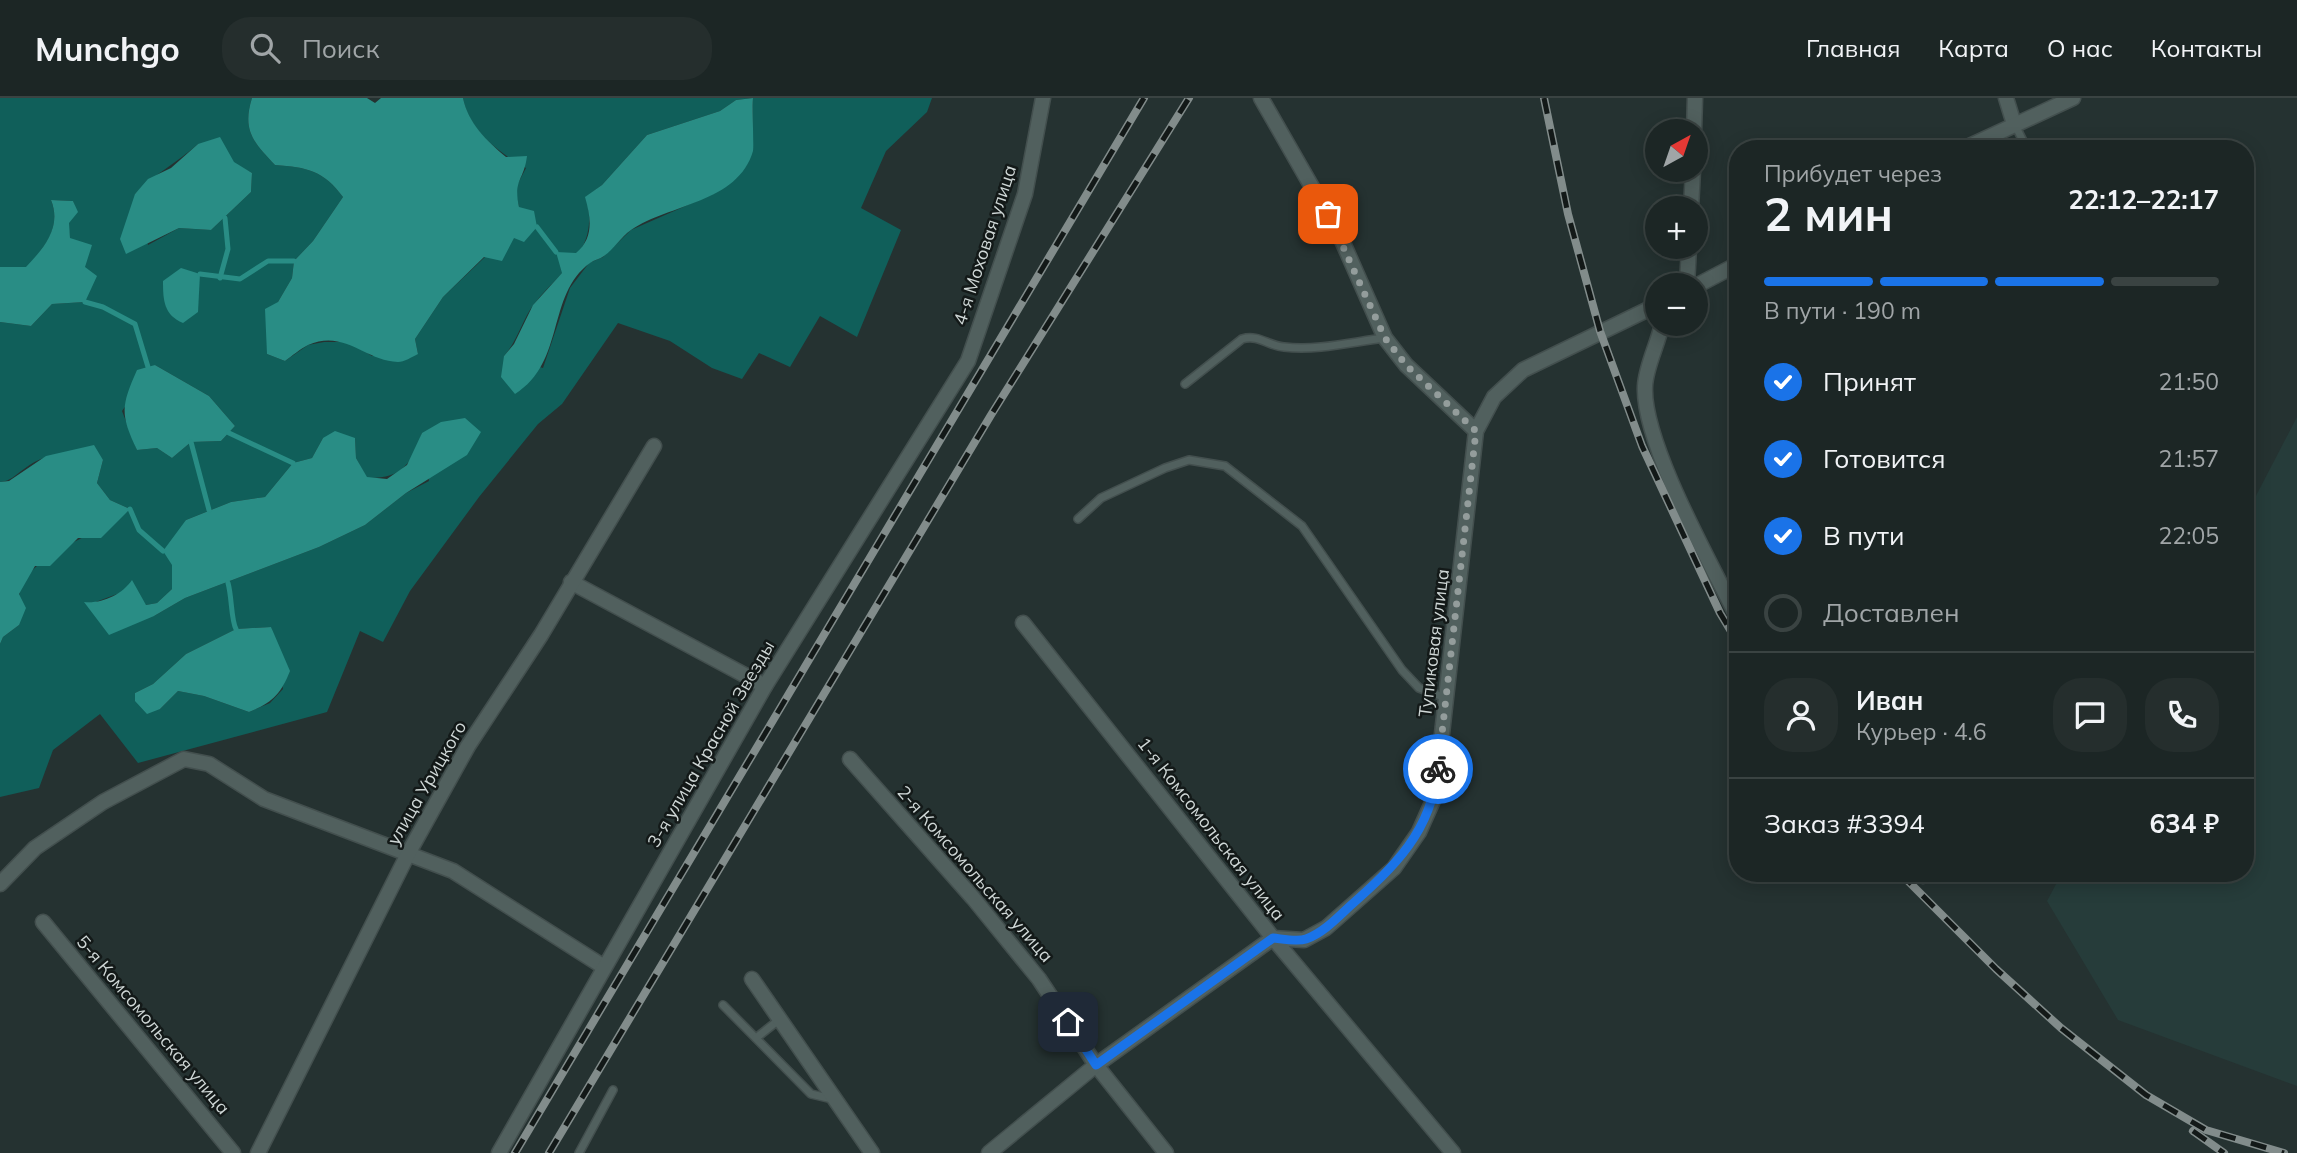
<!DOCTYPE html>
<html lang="ru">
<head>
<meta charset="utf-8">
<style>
  body { margin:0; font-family:Mulish,sans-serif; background:#252e2d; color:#f1f3f6; height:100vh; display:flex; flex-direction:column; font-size:26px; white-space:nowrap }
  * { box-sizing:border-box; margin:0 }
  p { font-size:23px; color:#a0a5a7 }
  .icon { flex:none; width:38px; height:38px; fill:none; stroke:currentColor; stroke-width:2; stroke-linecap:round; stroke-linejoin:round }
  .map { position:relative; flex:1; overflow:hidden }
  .side { position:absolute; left:1729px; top:42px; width:525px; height:742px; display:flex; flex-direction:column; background:#1c2625; border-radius:28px; box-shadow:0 4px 18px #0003,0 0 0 2px #3a4342 }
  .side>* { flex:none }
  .needle { width:46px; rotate:40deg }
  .fabs { position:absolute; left:1645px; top:21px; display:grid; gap:14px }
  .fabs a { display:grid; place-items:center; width:63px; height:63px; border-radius:50%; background:#1c2625; box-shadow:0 4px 18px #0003,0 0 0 2px #3a4342; font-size:35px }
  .pin { position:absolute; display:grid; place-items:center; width:60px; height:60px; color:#fff; margin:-30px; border-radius:14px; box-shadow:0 4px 10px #0006 }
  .courier { position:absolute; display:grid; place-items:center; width:70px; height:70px; margin:-35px; border:5px solid #1a73e8; border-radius:50%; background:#fff; color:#222; box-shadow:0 2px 9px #0007 }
  .summary em { font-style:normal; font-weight:700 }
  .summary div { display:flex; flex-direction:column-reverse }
  .summary { display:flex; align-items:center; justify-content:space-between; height:119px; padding:0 35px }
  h1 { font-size:46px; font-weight:700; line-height:52px }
  .bar { display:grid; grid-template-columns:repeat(4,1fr); gap:10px 7px; align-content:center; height:84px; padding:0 35px }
  .bar i { height:9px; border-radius:5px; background:#3a4342 }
  .bar .current { background:#1a73e8 }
  .bar p { grid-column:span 4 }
  .line { display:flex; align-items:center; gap:18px; padding:0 35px; border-top:2px solid #3a4342 }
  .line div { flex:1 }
  .round { display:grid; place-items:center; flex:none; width:74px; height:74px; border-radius:28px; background:#252e2d }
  ol { padding:0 35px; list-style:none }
  li { display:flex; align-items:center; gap:21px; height:77px }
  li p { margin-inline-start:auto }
  li .icon { padding:7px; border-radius:50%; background:#1a73e8; color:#fff; stroke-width:4 }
  li:last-child { color:#a0a5a7 }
  li i { width:38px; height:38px; border:4px solid #3a4342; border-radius:50% }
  header { display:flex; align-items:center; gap:42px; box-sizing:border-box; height:98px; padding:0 35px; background:#1c2625; border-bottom:2px solid #3a4342 }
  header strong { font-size:33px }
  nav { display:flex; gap:38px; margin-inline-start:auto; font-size:24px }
  .search { width:490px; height:63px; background:#252e2d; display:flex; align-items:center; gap:18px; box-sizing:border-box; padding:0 24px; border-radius:28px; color:#a0a5a7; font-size:26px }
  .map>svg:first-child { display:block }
  .built { fill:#263c3a }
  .green { fill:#105f5a; fill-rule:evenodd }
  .water { fill:#298d85 }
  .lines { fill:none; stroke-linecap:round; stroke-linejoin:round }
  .stream { stroke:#298d85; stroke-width:5 }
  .lane-casing { stroke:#434f4e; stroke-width:10 }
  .street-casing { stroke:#434f4e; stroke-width:17 }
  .lane { stroke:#51605e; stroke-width:7 }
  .street { stroke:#51605e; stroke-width:14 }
  .rail-casing { stroke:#828c8b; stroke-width:8 }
  .rail { stroke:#131918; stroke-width:5; stroke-dasharray:16; stroke-linecap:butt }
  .done { stroke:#949d9c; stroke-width:7; stroke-dasharray:0 12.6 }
  .route { stroke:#1a73e8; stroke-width:9 }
  .labels { text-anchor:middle; stroke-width:5; stroke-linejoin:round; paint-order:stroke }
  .street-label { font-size:18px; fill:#cfd7d6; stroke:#131918 }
</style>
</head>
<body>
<header>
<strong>Munchgo</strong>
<div class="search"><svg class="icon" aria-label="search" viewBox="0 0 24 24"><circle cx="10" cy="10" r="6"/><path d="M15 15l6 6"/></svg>Поиск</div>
<nav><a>Главная</a><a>Карта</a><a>О нас</a><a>Контакты</a></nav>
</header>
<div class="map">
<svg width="2297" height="1055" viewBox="0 0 2297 1055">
  <rect width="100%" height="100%" fill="#253231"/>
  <polygon class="built" points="2297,319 2297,988 2118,922 2047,803 2062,775 2245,775 2245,419"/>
  <path class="green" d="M0,0h252c-10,32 1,44 23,67 32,2 49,6 68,32l-30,44 -19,20 -2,17 -14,24 -11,31v21l18,7 23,-16 16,-3h25l23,14 46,-2 -3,-15 28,-42 42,-40 34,-50 -4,-18 11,-21c-28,-16 -57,-38 -63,-70h469l-5,14 -41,39 -25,57 40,22 -44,107 -37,-21 -30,51 -31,-14 -17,26 -30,-11 -42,-27 -52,-18 -56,81 -24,20 -59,73 -69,94 -27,51 -23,-11 -33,81 -189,51 -38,-49 -47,36 -14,38 -39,9v-153l3,-7 16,-12c0,-9 -1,-19 0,-28 5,-44 82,-61 111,-88l-20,-9 -13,-17 6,-23c-30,-7 -53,-11 -79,9 -9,6 -13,12 -24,13v-160l31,4 21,-22 33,-2v-35l-15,-28 -2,-16 9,-11 -4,-11 -22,-1c11,28 -7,48 -25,68l-26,-1zM753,0v52l-38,43 -84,37 -28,27 -14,6 -19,25 -27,80 -39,-12c14,-16 18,-36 30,-52 30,-38 66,-53 52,-107l16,-12 45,-50 73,-24 16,-11zM198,46l54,29 -1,19 -40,38 -32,-2 -31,17 -13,-51c18,-19 43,-32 63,-50zM155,267l54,31 26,30 -14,15 -30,1 -19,16 -15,-10 -20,2 -15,-39zM422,335l7,48 -23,12 -41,32 -46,22 -134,51 -31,18 -69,-14 8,1 32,-12 21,14 11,-2 15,-14v-24l14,-45 45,-18 34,-5 28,-34 19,-5 11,-20h32l1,20 11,20c34,1 45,-14 55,-45zM271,529l12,62 -13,14 -21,9 -45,-16 -26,-5 -18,18 -25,-16 18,-9 33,-30 50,-25z"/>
  <g class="water">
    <path d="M252,0h115l8,5 6,-5h82c5,25 24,43 43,59l21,-1c-3,25 -14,23 -8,51l15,4 3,16 -13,15 -10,-4 -12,23 -18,-4 -41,40 -28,42 3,15c-6,3 -14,8 -20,8 -33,-1 -53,-33 -90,-17 -8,4 -16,11 -23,16l-18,-7 -2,-45 13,-7 14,-24 2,-17 19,-20 30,-44c-19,-26 -36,-30 -68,-32 -22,-23 -33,-35 -23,-67z"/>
    <path d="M753,0c-1,11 1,47 0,53 -15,52 -84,53 -122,79 -10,7 -17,19 -27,26 -4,3 -10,4 -14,7 -44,32 -24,99 -75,131l-14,-17 3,-21 10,-12 19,-39 29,-32 -6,-21 20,1c18,-15 15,-35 9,-56l17,-12 45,-50 73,-24 16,-11z"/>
    <polygon points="220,39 234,64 252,75 251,94 211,132 179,130 126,156 120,141 135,96 148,81 171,70 198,46"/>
    <path d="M51,102l22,1 5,11 -9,11 1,15 22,7 -7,22 12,9 -12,26 -33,2 -21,22 -31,-4v-55h26c18,-19 36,-40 25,-67z"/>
    <path d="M181,170l19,6 -2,38 -15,11c-19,-8 -20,-22 -20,-42z"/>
    <path d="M155,267l54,31 26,30 -14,15 -30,1 -19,16 -15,-10 -20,2c-17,-36 -16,-44 0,-80z"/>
    <path d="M465,320l16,14 -14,23 -61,38 -41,32 -46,22 -134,51 -31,18 -45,19 -25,-33c17,2 38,-7 48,-22l14,25 11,-2 15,-14v-24l-9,-14 23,-31 45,-18 34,-5 28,-34 19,-5 11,-20 12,-7 20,7 1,20 11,19 20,2 20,-14 15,-32 19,-11z"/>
    <polygon points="94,347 103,362 97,385 110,402 130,411 101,440 78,440 50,468 35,468 19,496 26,510 19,527 3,539 0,546 0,384 9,383 46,358"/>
    <path d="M271,529l19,44c-9,23 -18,32 -41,41l-45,-16 -26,-5 -18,18 -13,5 -12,-13v-8l18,-9 33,-30 50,-25z"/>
  </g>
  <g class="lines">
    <g class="stream">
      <polyline points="537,129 556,154"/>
      <polyline points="200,176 240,181 268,163 294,163"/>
      <polyline points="220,180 228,151 225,120"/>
      <polyline points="85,204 103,209 135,226 148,269"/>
      <polyline points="229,335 293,365"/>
      <polyline points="191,344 209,412"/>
      <polyline points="130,411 139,432 163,453"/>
      <path d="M228,485c4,14 3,37 8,46"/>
    </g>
    <defs>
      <g id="lane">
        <polyline points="2015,27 2027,51"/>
        <path d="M1185,286l57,-45c17,-5 26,7 42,8 33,4 68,-5 100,-9"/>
        <polyline points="1078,421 1101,400 1165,370 1189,362 1225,368 1302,428 1402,572 1419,590 1446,600"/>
        <polyline points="723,907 811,996 832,1001"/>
        <polyline points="756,940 780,921"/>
        <polyline points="579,1055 613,992"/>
      </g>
      <g id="street">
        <polyline points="1261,0 1340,138 1385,240 1406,267 1476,333"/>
        <polyline points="2006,0 2014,26"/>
        <polyline points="1694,33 1695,0"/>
        <polyline points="1963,51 2073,0"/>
        <polyline points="1691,110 1693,72"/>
        <polyline points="1687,187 1689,149"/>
        <polyline points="1696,188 1738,166"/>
        <path d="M1662,226c-4,20 -16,42 -17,62 -3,56 66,178 93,232"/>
        <polyline points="571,484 765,588"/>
        <polyline points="1023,525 1273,840 1453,1055"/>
        <polyline points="850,661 973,800 1039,881 1096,967 1166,1055"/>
        <polyline points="1920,775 1923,778"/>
        <polyline points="0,786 35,750 103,704 184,661 209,666 264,701 453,773 604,869"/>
        <polyline points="43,824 233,1055"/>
        <polyline points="752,881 872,1055"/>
        <polyline points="258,1055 409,754 468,648 541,537 654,348"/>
        <polyline points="499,1055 765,588 968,263 1025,96 1043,0"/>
        <polyline points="989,1055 1096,967 1273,840 1304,842 1326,830 1394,770 1419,734 1435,698 1476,333 1494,299 1523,272 1657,207"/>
      </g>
    </defs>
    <use href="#lane" class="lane-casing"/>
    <use href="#street" class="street-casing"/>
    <use href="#lane" class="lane"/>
    <use href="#street" class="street"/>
    <defs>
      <g id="rail">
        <polyline points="1544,0 1568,116 1600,233 1642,348 1720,515 1738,545"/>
        <polyline points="1900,775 1996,871 2061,930 2146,997 2206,1032 2284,1055"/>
        <polyline points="2193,1033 2224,1055"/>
        <polyline points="515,1055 1144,0"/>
        <polyline points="549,1055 991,317 1189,0"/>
      </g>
    </defs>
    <use href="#rail" class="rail-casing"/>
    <use href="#rail" class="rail"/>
  </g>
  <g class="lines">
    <polyline class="done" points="1328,116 1385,240 1406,267 1476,333 1438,671"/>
    <path class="route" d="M1068,924l28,43 177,-127c10,1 24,4 33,1 17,-6 31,-21 44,-33 45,-40 81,-74 88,-137"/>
  </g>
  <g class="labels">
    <g class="street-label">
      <text transform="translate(985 147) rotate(-72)" y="6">4-я Моховая улица</text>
      <text transform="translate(1434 545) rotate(-83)" y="6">Тупиковая улица</text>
      <text transform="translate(711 646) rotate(-60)" y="6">3-я улица Красной Звезды</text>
      <text transform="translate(427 685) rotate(-60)" y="6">улица Урицкого</text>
      <text transform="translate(1211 731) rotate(52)" y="6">1-я Комсомольская улица</text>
      <text transform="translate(975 776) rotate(49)" y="6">2-я Комсомольская улица</text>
      <text transform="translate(153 927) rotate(50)" y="6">5-я Комсомольская улица</text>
    </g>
  </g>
</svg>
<div class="fabs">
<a><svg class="needle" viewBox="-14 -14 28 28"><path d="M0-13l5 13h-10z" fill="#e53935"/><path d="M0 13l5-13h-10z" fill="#a0a5a7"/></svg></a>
<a>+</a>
<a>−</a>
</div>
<div class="pin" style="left:1328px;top:116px;background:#ea580c"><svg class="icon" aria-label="bag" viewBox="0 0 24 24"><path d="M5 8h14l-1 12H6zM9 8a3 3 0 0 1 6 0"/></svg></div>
<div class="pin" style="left:1068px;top:924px;background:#1f2937"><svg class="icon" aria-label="home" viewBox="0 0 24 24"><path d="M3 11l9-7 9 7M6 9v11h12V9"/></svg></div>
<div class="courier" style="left:1438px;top:671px"><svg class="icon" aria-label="bike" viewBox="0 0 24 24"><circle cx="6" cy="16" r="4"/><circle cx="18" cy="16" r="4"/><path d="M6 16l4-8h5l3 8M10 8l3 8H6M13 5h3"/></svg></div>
<section class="side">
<div class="summary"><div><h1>2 мин</h1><p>Прибудет через</p></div><em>22:12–22:17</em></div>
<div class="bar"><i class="current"></i><i class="current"></i><i class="current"></i><i></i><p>В пути · 190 m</p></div>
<ol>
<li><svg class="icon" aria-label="check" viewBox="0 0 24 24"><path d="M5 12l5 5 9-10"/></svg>Принят<p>21:50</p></li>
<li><svg class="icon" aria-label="check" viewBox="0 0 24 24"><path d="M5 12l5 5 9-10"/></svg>Готовится<p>21:57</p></li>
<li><svg class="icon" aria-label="check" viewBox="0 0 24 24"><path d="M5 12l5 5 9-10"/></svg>В пути<p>22:05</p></li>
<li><i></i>Доставлен</li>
</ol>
<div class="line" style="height:126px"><a class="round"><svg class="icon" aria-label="person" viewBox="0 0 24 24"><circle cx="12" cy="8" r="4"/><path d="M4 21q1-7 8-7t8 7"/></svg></a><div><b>Иван</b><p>Курьер · 4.6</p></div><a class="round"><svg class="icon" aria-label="chat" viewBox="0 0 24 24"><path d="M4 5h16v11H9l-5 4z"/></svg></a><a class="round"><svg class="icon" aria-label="phone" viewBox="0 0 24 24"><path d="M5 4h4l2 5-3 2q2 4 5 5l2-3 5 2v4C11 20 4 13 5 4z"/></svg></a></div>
<div class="line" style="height:91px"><div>Заказ #3394</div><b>634 ₽</b></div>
</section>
</div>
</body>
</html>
